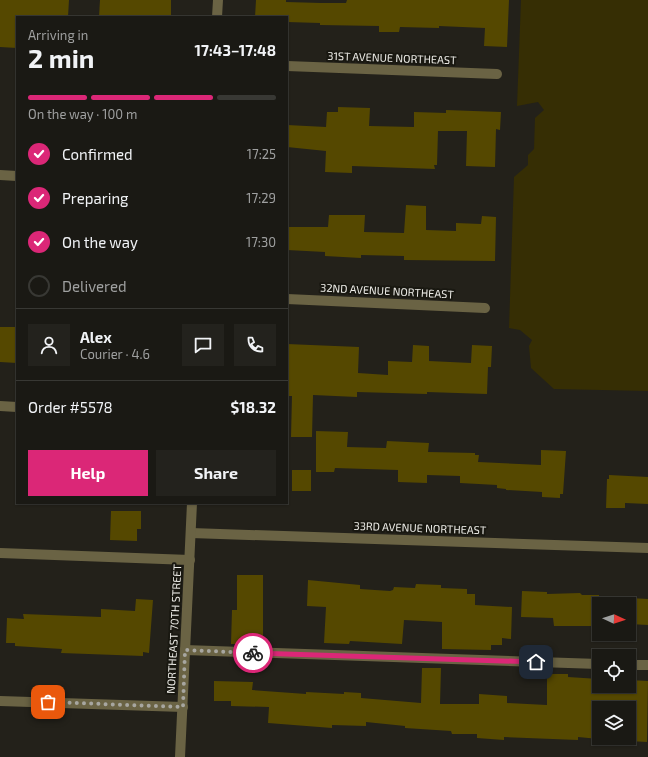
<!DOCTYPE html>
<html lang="en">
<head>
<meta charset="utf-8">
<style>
  body { margin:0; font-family:"Exo 2",sans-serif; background:#23221d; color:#f1f3f6; height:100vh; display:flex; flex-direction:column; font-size:15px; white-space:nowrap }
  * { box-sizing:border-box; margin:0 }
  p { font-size:13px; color:#9fa0a0 }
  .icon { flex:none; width:22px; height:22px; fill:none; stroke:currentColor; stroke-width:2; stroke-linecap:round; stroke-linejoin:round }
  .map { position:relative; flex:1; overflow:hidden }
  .drawer { position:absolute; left:16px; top:16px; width:272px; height:488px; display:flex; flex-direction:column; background:#1a1914; border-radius:0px; box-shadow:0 1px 3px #0004,0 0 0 1px #383834 }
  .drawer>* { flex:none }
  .needle { width:26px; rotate:93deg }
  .buttons { position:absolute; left:592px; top:597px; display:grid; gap:8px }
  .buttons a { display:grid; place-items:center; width:44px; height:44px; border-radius:0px; background:#1a1914; box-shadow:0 1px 3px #0004,0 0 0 1px #383834; font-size:20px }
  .pin { position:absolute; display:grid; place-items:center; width:34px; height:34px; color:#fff; margin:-17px; border-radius:8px; box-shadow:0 2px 6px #0006 }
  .courier { position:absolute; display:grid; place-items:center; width:40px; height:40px; margin:-20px; border:3px solid #db2777; border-radius:50%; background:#fff; color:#222; box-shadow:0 1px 5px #0007 }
  .head em { font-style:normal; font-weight:700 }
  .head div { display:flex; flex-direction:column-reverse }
  .head { display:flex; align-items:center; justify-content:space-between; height:68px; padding:0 12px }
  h1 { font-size:26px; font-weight:700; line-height:30px }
  .bar { display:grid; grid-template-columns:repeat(4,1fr); gap:6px 4px; align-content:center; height:48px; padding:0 12px }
  .bar i { height:5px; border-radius:3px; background:#383834 }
  .bar .active { background:#db2777 }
  .bar p { grid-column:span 4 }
  .line { display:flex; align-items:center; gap:10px; padding:0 12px; border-top:1px solid #383834 }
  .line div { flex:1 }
  .round { display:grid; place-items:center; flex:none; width:42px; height:42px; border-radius:0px; background:#23221d }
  ol { padding:0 12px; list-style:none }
  li { display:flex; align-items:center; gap:12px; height:44px }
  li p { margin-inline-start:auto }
  li .icon { padding:4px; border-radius:50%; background:#db2777; color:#fff; stroke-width:4 }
  li:last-child { color:#9fa0a0 }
  li i { width:22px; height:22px; border:2px solid #383834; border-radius:50% }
  .cta { display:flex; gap:8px; margin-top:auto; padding:8px 12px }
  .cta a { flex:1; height:46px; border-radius:0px; background:#db2777; color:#fff; font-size:16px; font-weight:700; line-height:46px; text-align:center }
  .cta a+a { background:#23221d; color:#f1f3f6 }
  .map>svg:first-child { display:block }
  .green { fill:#362e04 }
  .building { fill:#554800 }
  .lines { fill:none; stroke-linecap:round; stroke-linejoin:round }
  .lane { stroke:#6a6344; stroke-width:10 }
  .street { stroke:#6a6344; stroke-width:10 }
  .done { stroke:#a7a6a0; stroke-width:4; stroke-dasharray:0 7.2 }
  .route { stroke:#db2777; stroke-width:5 }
  .labels { text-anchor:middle; stroke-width:4; stroke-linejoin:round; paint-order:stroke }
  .street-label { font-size:11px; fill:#eeede8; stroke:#191811 }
</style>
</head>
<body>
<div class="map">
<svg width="648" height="757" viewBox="0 0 648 757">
  <rect width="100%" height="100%" fill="#23211a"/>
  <polygon class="green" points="521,0 648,0 648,391 554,389 531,368 529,346 532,340 520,330 509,328 514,177 528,165 528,155 534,149 535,118 544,110 538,102 517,106"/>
  <g class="building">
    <polygon points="0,0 69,0 68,17 17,17 17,48 0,47"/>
    <polygon points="100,0 171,0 171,17 99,17"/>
    <polygon points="256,0 286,0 286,2 321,3 346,3 347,0 509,0 507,47 484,46 485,28 439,26 439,28 400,27 399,32 379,32 379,26 320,25 320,23 287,22 287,17 255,17"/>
    <polygon points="338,107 370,108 369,126 414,127 414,112 446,113 446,110 501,112 500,130 496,129 495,167 466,166 467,131 438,131 437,165 434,165 435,169 352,166 352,173 325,172 326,151 287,147 287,125 326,127 327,112 338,112"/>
    <polygon points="406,205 426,206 426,230 456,231 456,223 481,224 482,216 496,217 495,261 404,260 404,256 361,255 361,258 325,256 325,252 287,250 287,227 328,227 329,215 365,215 364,232 404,233"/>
    <polygon points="0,327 17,327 17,363 0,362"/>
    <polygon points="287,344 359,347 358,373 388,375 388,361 412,362 413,345 429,346 429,361 471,363 472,345 492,346 491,367 488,367 487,394 427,392 427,394 357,392 357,397 313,395 312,437 291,437 292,396 287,396"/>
    <polygon points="316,431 348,432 347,447 386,448 387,441 429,443 428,452 475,453 475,455 479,455 478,462 541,465 541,450 566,451 563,494 560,494 560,498 542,497 542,492 506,490 506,489 497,488 497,485 460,483 460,476 427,475 427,483 398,482 398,470 335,468 334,472 316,472"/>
    <rect x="292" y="470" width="19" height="21"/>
    <polygon points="609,475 648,477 648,504 625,503 625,508 606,508 607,479 609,479"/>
    <polygon points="111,511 141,511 141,529 137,529 137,541 110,540"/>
    <polygon points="237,575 263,575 263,644 231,644 232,610 237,610"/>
    <polygon points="308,580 360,585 360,589 390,591 393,590 394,587 415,588 416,584 441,585 441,588 467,589 467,594 475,594 475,605 512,607 511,639 502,638 502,645 491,645 491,650 442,649 442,622 404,620 402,644 350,641 349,644 324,643 326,607 307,606"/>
    <polygon points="522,591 547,592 547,594 580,593 582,595 599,595 599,626 554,626 553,618 521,617"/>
    <polygon points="630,598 648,599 648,625 629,624"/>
    <polygon points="136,599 153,600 149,653 143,652 143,656 61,653 62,649 15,646 15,643 6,643 7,618 24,619 23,614 101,617 101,609 135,611"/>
    <polygon points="422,668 441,668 440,704 479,704 479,694 507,696 507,703 547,705 547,674 568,674 568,677 599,679 599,686 629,686 629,680 648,681 647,742 629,741 629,708 599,708 599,739 578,737 578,740 504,737 504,740 477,738 477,734 452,734 451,731 405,728 405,726 366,722 366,726 332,725 332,728 268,723 269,707 231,706 231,701 214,701 214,681 253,682 252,690 306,694 306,692 344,694 344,692 361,693 361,698 421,703"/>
  </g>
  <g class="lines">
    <g class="lane">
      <polyline points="0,553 190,560"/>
      <polyline points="185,650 599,664"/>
      <polyline points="629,665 648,665"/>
    </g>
    <g class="street">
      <polyline points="217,17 218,0"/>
      <polyline points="287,66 497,74"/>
      <polyline points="0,175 17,176"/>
      <polyline points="287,299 485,308"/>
      <polyline points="0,406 17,407"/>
      <polyline points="191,533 648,548"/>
      <polyline points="0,701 183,707"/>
      <polyline points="180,757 192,503"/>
    </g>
  </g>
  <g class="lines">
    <polyline class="done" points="48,702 183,707 185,650 253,653"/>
    <polyline class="route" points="253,653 536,662"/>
  </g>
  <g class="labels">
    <g class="street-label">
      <text transform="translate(392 58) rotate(2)" y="4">31ST AVENUE NORTHEAST</text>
      <text transform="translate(387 291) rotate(3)" y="4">32ND AVENUE NORTHEAST</text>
      <text transform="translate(420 528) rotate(2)" y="4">33RD AVENUE NORTHEAST</text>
      <text transform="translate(174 629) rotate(-87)" y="4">NORTHEAST 70TH STREET</text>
    </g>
  </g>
</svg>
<div class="buttons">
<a><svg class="needle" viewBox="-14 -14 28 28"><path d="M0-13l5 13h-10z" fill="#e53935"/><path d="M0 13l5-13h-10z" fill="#9fa0a0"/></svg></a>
<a><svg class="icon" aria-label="locate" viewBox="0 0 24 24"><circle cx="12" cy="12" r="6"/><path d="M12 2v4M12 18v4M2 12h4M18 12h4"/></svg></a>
<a><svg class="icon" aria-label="layers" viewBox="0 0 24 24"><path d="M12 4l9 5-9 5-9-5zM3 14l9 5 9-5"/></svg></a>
</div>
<div class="pin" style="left:48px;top:702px;background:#ea580c"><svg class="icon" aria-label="bag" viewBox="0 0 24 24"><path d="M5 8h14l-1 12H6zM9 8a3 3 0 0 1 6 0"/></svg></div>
<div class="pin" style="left:536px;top:662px;background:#1f2937"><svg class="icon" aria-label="home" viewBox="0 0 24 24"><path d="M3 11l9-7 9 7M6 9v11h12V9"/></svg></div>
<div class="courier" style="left:253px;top:653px"><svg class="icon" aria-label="bike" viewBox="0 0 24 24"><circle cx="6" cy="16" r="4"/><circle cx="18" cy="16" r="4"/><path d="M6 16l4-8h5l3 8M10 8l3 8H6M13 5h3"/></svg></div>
<section class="drawer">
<div class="head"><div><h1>2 min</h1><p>Arriving in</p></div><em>17:43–17:48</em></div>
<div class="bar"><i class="active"></i><i class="active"></i><i class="active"></i><i></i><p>On the way · 100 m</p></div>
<ol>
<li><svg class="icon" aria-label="check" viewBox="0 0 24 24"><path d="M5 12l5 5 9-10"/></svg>Confirmed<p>17:25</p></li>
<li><svg class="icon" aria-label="check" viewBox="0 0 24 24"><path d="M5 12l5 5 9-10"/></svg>Preparing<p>17:29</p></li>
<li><svg class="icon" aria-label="check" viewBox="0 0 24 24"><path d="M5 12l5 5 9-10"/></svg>On the way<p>17:30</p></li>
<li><i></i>Delivered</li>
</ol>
<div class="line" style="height:72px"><a class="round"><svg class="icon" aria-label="person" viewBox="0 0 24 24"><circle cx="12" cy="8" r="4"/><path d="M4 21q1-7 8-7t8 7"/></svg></a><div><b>Alex</b><p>Courier · 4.6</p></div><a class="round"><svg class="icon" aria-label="chat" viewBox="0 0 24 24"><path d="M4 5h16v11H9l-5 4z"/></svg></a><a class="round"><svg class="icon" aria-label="phone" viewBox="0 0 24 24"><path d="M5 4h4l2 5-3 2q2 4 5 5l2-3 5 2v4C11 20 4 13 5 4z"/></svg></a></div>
<div class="line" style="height:52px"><div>Order #5578</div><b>$18.32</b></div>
<div class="cta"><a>Help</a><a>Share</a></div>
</section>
</div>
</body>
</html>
